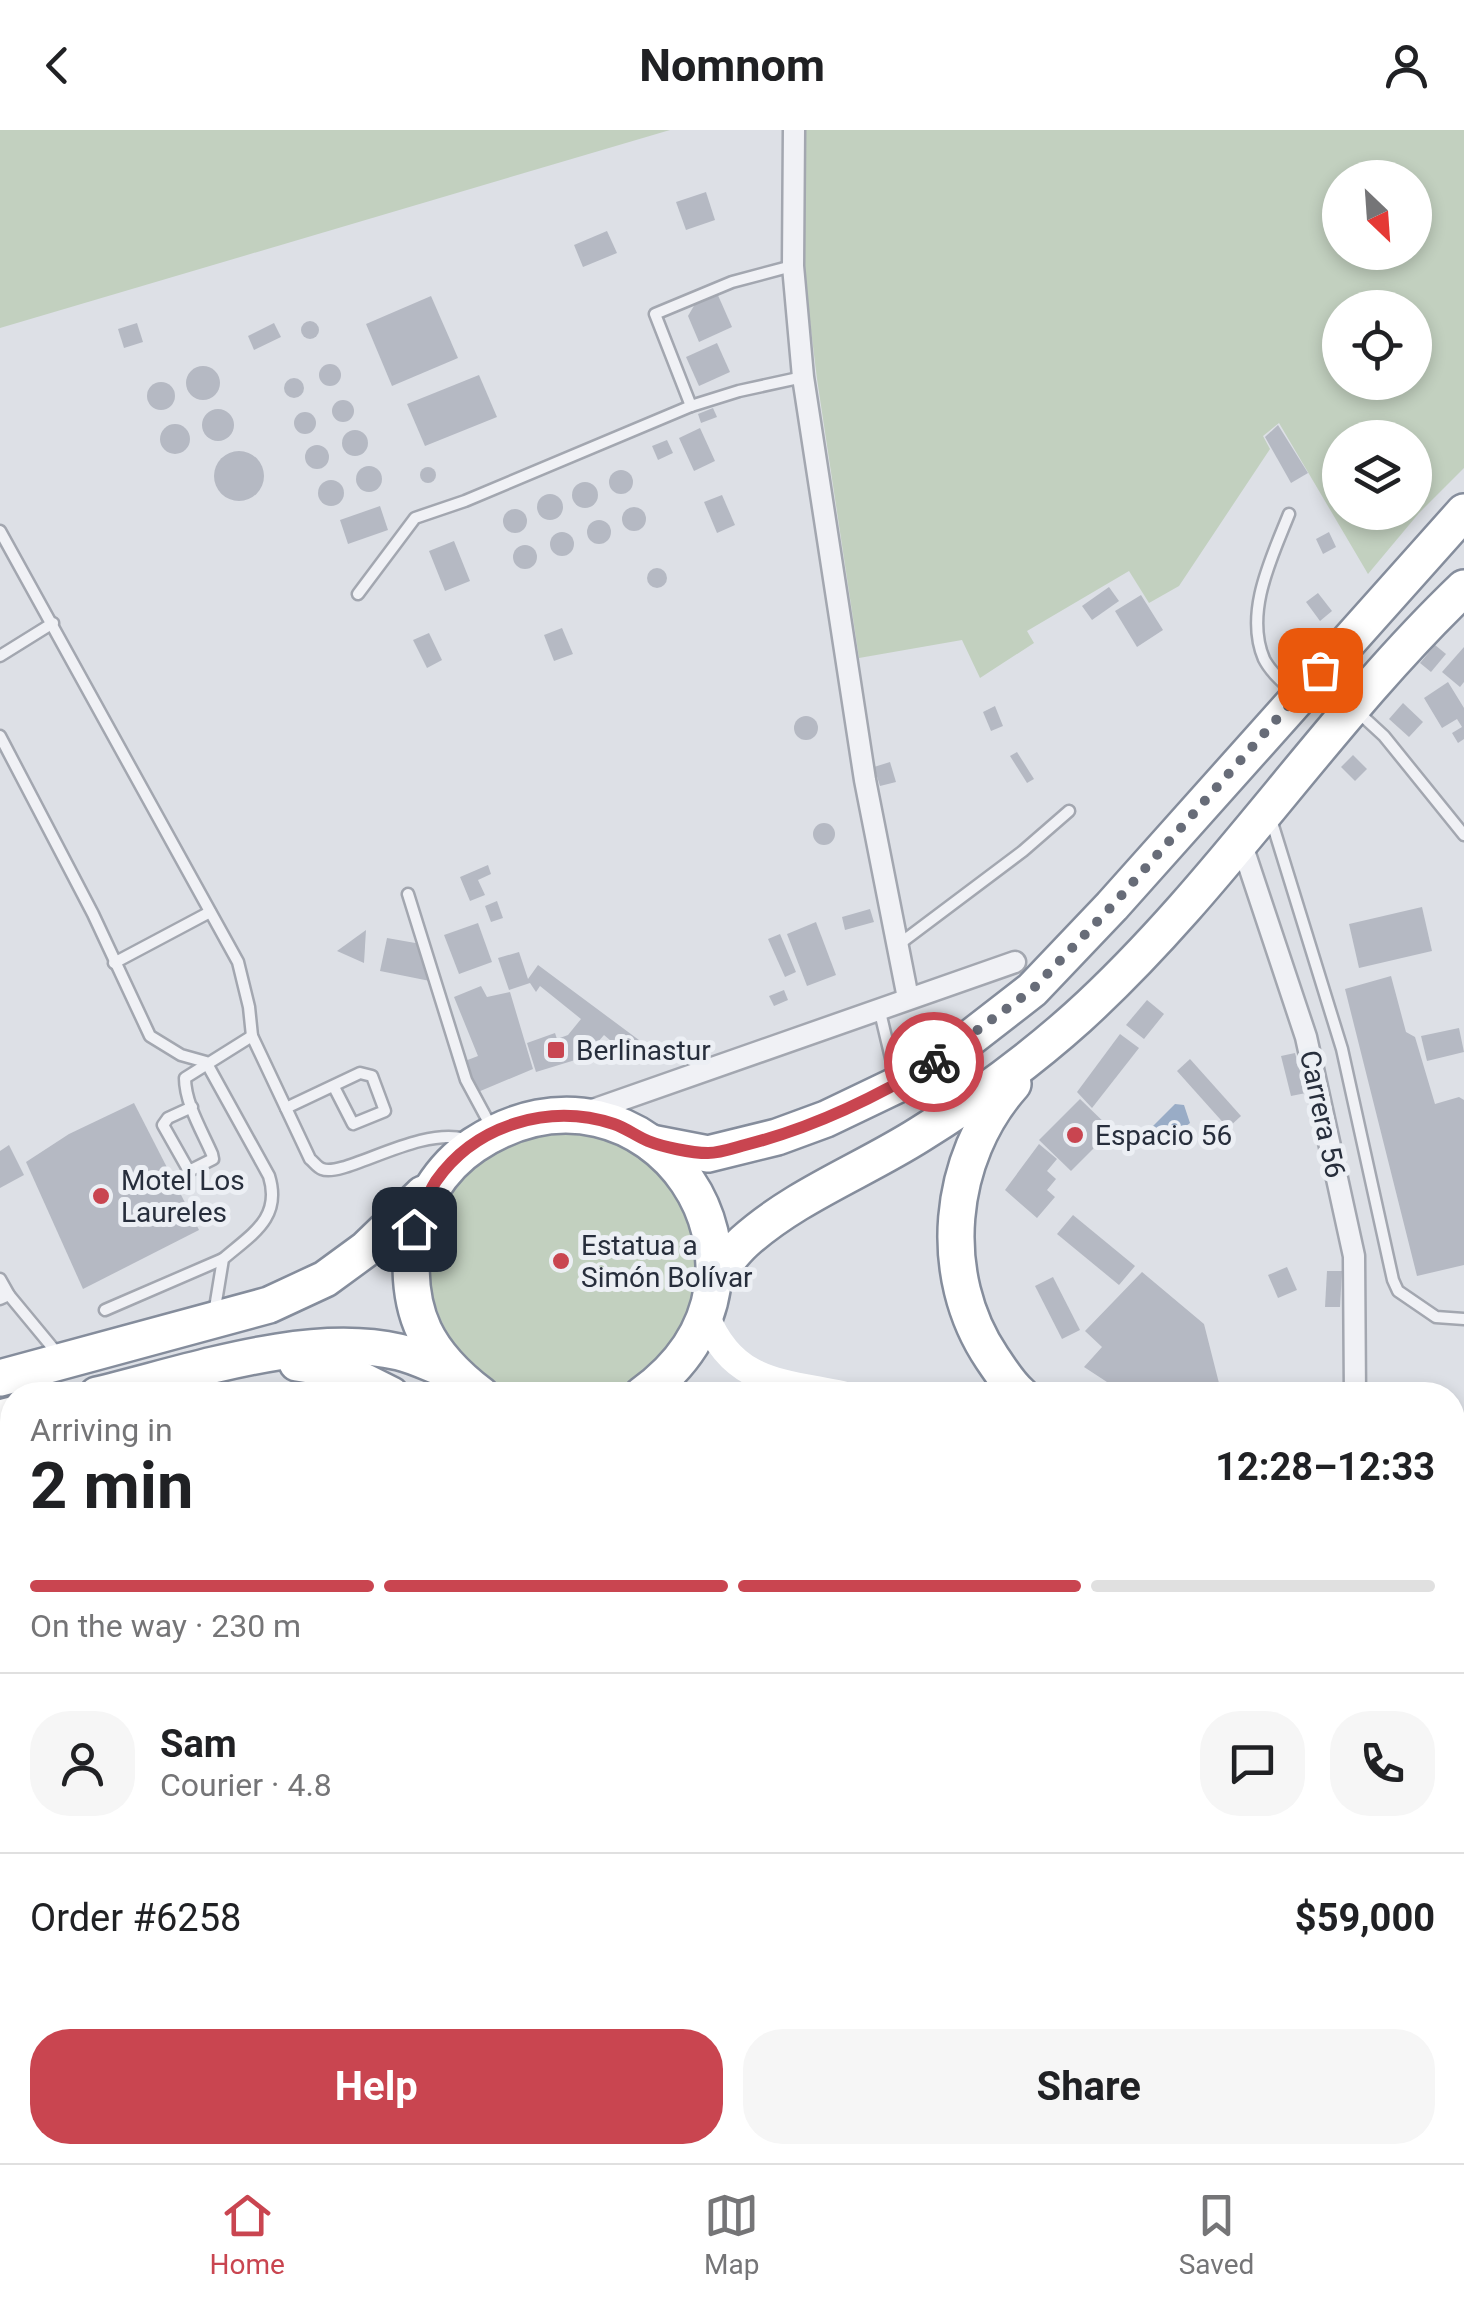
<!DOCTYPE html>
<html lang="en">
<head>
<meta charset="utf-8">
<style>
  body { margin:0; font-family:Roboto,sans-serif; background:#f6f6f6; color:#202124; height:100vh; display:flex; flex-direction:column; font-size:38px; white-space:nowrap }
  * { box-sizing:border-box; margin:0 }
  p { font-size:32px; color:#757577 }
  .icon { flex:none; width:55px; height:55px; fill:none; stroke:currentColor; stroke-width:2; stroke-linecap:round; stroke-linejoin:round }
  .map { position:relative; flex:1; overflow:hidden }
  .drawer { position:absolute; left:0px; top:1252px; width:1465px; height:782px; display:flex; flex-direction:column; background:#fff; border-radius:40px 40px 0 0; box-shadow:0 5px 15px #0003 }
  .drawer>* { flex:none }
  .needle { width:65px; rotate:155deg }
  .buttons { position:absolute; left:1322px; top:30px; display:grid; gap:20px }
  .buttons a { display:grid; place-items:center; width:110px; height:110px; border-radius:50%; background:#fff; box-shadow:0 5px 15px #0003; font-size:50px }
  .pin { position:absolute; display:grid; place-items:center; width:85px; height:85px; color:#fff; margin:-42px; border-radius:20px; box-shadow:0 5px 15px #0006 }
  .courier { position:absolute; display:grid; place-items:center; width:100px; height:100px; margin:-50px; border:8px solid #c94550; border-radius:50%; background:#fff; color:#222; box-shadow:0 2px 12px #0007 }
  .headline em { font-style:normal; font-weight:700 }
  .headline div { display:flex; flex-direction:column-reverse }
  .headline { display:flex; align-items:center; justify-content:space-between; height:170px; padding:0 30px }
  h1 { font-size:65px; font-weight:700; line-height:75px }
  .bar { display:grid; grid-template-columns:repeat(4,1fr); gap:15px 10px; align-content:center; height:120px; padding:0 30px }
  .bar i { height:12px; border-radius:8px; background:#e0e0e0 }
  .bar .active { background:#c94550 }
  .bar p { grid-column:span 4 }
  .line { display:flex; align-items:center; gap:25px; padding:0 30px; border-top:2px solid #e0e0e0 }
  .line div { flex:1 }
  .round { display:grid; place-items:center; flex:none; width:105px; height:105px; border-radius:40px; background:#f6f6f6 }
  .primary-button { display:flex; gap:20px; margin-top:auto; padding:20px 30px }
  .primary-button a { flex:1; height:115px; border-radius:40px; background:#c94550; color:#fff; font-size:40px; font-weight:700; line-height:115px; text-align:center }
  .primary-button a+a { background:#f6f6f6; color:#202124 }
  header { display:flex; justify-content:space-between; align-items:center; height:130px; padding:0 30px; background:#fff; font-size:45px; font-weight:700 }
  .tab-bar { display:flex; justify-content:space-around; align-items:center; height:140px; border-top:2px solid #e0e0e0; background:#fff; font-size:28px; color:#757577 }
  .tab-bar a { display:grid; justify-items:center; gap:5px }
  .tab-bar .active { color:#c94550 }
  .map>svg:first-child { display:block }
  .green { fill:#c2d0bf; fill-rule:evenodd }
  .water { fill:#99acc6 }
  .building { fill:#b5b9c3 }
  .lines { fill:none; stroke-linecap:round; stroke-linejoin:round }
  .lane-casing { stroke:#a3a7b0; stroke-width:15 }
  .street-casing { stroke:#a3a7b0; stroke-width:25 }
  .primary-casing { stroke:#9da4b2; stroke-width:35 }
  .highway-casing { stroke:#858d9c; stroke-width:40 }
  .lane { stroke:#f0f1f5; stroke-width:10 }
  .street { stroke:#f0f1f5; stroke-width:20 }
  .secondary { stroke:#fff; stroke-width:28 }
  .primary { stroke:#fff; stroke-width:30 }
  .highway { stroke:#fff; stroke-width:35 }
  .done { stroke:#676c78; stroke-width:10; stroke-dasharray:0 18 }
  .route { stroke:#c94550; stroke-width:12 }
  .poi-dot { fill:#c94550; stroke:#eceff4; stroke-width:4 }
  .labels { text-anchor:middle; stroke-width:10; stroke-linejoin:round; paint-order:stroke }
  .poi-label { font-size:28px; fill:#272e3c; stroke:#eceff4; text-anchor:start }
  .street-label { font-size:28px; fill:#272e3c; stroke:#eceff4 }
</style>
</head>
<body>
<header><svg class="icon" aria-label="back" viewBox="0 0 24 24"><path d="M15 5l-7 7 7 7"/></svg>Nomnom<svg class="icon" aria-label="person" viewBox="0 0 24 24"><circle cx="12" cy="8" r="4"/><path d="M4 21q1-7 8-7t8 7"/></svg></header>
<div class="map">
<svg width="1464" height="2033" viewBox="0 0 1464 2033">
  <rect width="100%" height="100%" fill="#dde0e6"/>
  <g class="green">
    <polygon points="0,0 670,0 0,198"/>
    <path d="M798,0h666v338l-45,45 -51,61 -89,-151 -16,13 7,13 -91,137 -30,17 -20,-32 -102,60 7,12 -54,35 -18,-38 -103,18 -42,-279 -19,-156zM1340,48h75v74h-75zM1340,178h75v74h-75zM1340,308h75v74h-75z"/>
    <circle cx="563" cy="1137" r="133"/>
  </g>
  <polygon class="water" points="1175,974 1184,975 1190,993 1158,1018 1144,1005"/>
  <g class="building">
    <polygon points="706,62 715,90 686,100 676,72"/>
    <polygon points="607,101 617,123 583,137 574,115"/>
    <polygon points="717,163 732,197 699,212 688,186 695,174"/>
    <polygon points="431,166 458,228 392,256 366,194"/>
    <circle cx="310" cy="200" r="9"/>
    <polygon points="137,193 143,212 124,218 118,199"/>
    <polygon points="274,193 281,207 254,220 248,206"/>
    <polygon points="717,213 730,242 699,256 686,227"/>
    <circle cx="330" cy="245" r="11"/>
    <circle cx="203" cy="253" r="17"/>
    <polygon points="479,245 497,287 425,316 407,274"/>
    <circle cx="294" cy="258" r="10"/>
    <circle cx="161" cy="266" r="14"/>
    <circle cx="343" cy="281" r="11"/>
    <polygon points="713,278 717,287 701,293 698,284"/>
    <circle cx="218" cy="295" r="16"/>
    <circle cx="305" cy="293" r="11"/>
    <circle cx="175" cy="309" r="15"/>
    <polygon points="1278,295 1308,343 1291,353 1265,307"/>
    <polygon points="700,298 715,331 694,341 679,308"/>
    <circle cx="355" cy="313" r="13"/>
    <polygon points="667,310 673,323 658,330 652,316"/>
    <circle cx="317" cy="327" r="12"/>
    <circle cx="239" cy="346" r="25"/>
    <circle cx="369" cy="349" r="13"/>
    <circle cx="428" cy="345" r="8"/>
    <circle cx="621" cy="352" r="12"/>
    <circle cx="331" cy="363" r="13"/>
    <circle cx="585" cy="365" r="13"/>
    <circle cx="550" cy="377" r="13"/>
    <polygon points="722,365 735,395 717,403 704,372"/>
    <polygon points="380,376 388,400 348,414 340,390"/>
    <circle cx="634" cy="389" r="12"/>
    <circle cx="515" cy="391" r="12"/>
    <circle cx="599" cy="402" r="12"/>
    <polygon points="1329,402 1336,417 1323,424 1316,409"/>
    <circle cx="562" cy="414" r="12"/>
    <polygon points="454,411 470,451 445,461 429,421"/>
    <circle cx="525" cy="427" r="12"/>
    <circle cx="657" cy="448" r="10"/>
    <polygon points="1109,457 1119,471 1092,490 1082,476"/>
    <polygon points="1318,463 1332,481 1320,491 1306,472"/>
    <polygon points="1141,465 1163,500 1137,517 1115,481"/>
    <polygon points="562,498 573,524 554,531 544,505"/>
    <polygon points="429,503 442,530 427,538 413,510"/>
    <polygon points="1435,515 1446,524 1431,542 1420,533"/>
    <polygon points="1464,517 1464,552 1460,557 1442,542"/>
    <polygon points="1448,552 1464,578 1464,609 1458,613 1452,603 1462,597 1457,589 1442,598 1424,568"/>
    <polygon points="1403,573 1423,592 1409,607 1389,589"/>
    <polygon points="995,576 1003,596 991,601 983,582"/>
    <circle cx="806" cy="598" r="12"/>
    <polygon points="1017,622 1034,649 1027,653 1010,626"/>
    <polygon points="1353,625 1367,639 1355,651 1341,637"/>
    <polygon points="890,632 896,652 880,656 874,637"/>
    <circle cx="824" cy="704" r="11"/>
    <polygon points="488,735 491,744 478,750 485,765 470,771 460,747"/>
    <polygon points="497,771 503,788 491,792 485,776"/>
    <polygon points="1422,777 1432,821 1359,838 1349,794"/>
    <polygon points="870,779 874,792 845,800 842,787"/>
    <polygon points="816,792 836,845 807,856 787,804"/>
    <polygon points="478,793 492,832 459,844 444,805"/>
    <polygon points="366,800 364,833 337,821"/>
    <polygon points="780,804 796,842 785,847 768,809"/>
    <polygon points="387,808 421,814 430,851 380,841"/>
    <polygon points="519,822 528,849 538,835 647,916 625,923 604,905 585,927 536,942 527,913 555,903 557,909 568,905 581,889 540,856 536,862 530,853 509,860 498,828"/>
    <polygon points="1391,846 1406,902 1415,907 1435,974 1459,967 1464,970 1464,1135 1417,1146 1345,859"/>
    <polygon points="481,856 487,867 510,862 533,939 478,962 465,931 478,926 454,867"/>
    <polygon points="784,860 788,870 774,876 769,866"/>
    <polygon points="1147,870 1164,884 1144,909 1126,895"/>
    <polygon points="1459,898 1464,922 1427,931 1421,906"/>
    <polygon points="1120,904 1139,918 1092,978 1077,962"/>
    <polygon points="1295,923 1306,963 1291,966 1281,926"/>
    <polygon points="1190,929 1241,986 1228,998 1177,941"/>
    <polygon points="1080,969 1112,1000 1071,1041 1039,1010"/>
    <polygon points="134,973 199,1100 83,1159 26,1032 69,1004"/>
    <polygon points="1039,1014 1057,1029 1047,1041 1056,1049 1047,1060 1055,1067 1037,1088 1005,1060"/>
    <polygon points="9,1015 24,1045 0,1058 0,1021"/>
    <polygon points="1073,1085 1135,1136 1119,1155 1057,1104"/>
    <polygon points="1287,1137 1297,1160 1278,1168 1268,1145"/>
    <polygon points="1327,1141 1342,1141 1340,1177 1325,1177"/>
    <polygon points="1142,1142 1204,1194 1222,1265 1116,1265 1107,1252 1084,1237 1102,1217 1085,1201"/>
    <polygon points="1053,1147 1080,1200 1062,1209 1035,1156"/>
    <polygon points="0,1335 11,1363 0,1366"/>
    <polygon points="1452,1412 1461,1413 1464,1430 1464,1477 1452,1484"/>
    <polygon points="1464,1623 1464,1664 1452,1646 1452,1630"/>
    <polygon points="1464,1707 1464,1741 1452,1748 1452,1712 1461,1726 1454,1712"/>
    <polygon points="1459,1780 1464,1789 1464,1799 1452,1806 1452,1783"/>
    <polygon points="10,1829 12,1831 12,1852 9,1848 7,1851 0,1846"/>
    <polygon points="1464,1838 1464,1883 1452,1865 1452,1845"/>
    <polygon points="1452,1972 1464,1988 1464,2001 1452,2009"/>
    <polygon points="489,2022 570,2022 566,2033 497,2033 486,2029"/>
    <polygon points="638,2022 675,2022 680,2033 624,2033 623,2029"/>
    <polygon points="759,2022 781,2022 787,2026 765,2033"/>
    <polygon points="813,2022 819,2022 825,2033 803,2033 800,2028"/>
    <polygon points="842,2022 862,2022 867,2029 861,2033 828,2033 826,2028 846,2030"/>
    <polygon points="880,2022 905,2022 912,2033 874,2033"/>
    <polygon points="911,2022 929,2022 935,2030 920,2033"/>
    <polygon points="1220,2022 1236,2022 1244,2033 1216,2033 1213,2029"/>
    <polygon points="1245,2022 1269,2022 1276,2033 1252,2033"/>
    <polygon points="1309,2022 1328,2022 1331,2027 1324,2033 1309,2033 1304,2027"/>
    <polygon points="1397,2022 1437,2022 1440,2026 1431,2033 1405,2033"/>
  </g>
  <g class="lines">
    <defs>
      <g id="lane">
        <polyline points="792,136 732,152 655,184 691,276 739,261 803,247"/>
        <path d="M1289,384c-17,43 -45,98 -25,145 7,14 21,25 32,36"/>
        <path d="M0,401l238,431 11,45 3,29 58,123c4,3 7,8 12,10 22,9 97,-43 143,-30"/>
        <polyline points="358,464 415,388 465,371 691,276"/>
        <polyline points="0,526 53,493"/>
        <polyline points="1358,582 1384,606 1464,705"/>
        <path d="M0,606l93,178 57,122 31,19 25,7 63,114c13,42 -17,58 -46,83l-9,55"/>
        <polyline points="1270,686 1342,919 1393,1150 1398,1161 1436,1187 1464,1189"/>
        <polyline points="408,764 466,950 494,1002"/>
        <polyline points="898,815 1023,721 1069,681"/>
        <polyline points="114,833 210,782"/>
        <polyline points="879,878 896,949"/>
        <path d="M192,977l-24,11 -5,7 26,46 24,-12 -1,-5c-10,-23 -27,-51 -27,-76l67,-42"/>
        <polyline points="286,978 360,943 372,946 385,981 353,994 334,957"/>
        <polyline points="0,1149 9,1165 0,1169"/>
        <polyline points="0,1160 9,1165 57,1223"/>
        <polyline points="105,1180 223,1129"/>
      </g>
      <g id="street">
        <polyline points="794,0 793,136 803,247 865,650 908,868"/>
        <polyline points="1241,712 1306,907 1354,1126 1355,1265"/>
        <polyline points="584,983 1015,832"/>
        <polyline points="1452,1510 1464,1503"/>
        <polyline points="1452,1529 1464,1548"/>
        <polyline points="0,1597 12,1602"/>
        <polyline points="1452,1710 1464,1703"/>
        <polyline points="1452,1832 1464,1824"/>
        <polyline points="1452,1898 1464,1931"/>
        <polyline points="0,2004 12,2009"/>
        <polyline points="93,2022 115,2033"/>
        <polyline points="605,2022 611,2033"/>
        <polyline points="741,2022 746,2033"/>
        <polyline points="1179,2022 1189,2033"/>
        <polyline points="957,2033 971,2022"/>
        <polyline points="1458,2033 1464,2028"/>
      </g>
      <polyline id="primary" points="445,2022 446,2033"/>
      <g id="highway">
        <path d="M1013,954c-66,74 -77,191 -21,274 9,13 17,27 29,37"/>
        <polyline points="651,1013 708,1024 777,1007 826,989 897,955 956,919 1032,860 1112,776 1464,382"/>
        <path d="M714,1147c10,-12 19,-25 30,-35 51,-46 118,-71 175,-107 55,-34 110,-74 159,-118 143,-130 247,-296 386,-429"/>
        <polyline points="297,1233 341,1240 391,1265"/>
        <polyline points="0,1248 269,1175 325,1149 366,1119 423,1064"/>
        <path d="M97,1265c92,-22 209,-64 302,-43 17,4 34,13 51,19"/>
        <path d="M481,1265c-54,-41 -75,-81 -69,-150 4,-39 29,-78 62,-100 174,-114 339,127 168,250"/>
        <polyline points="0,1288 12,1285"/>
      </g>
    </defs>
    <use href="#lane" class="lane-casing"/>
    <use href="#street" class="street-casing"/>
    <use href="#primary" class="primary-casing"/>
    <use href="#highway" class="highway-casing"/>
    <use href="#lane" class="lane"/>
    <use href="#street" class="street"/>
    <g class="secondary">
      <path d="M706,1187c27,66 73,65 136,78"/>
      <polyline points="1452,1372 1464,1372"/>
      <polyline points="1452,1398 1464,1399"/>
    </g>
    <use href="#primary" class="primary"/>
    <use href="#highway" class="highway"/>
  </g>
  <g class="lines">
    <polyline class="done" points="934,932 1032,860 1112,776 1320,540"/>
    <path class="route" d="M414,1099c7,-16 13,-34 22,-48 40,-57 114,-78 178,-57 12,4 22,12 34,17 15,6 43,12 60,12 12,0 26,-5 37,-8 68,-17 130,-47 189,-83"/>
  </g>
  <g class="poi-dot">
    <rect x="546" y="910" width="20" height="20" rx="5"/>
    <circle cx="1075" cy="1005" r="10"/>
    <circle cx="101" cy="1066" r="10"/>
    <circle cx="561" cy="1131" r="10"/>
  </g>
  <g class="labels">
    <g class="poi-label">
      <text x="576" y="930">Berlinastur</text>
      <text x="1095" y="1015">Espacio 56</text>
      <text x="121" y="1060">Motel Los<tspan x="121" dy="32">Laureles</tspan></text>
      <text x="581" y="1125">Estatua a<tspan x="581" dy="32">Simón Bolívar</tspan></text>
    </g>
    <g class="street-label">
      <text transform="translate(1323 984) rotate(78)" y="10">Carrera 56</text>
    </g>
  </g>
</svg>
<div class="buttons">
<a><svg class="needle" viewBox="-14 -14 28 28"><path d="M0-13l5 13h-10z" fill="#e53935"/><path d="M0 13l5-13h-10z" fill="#757577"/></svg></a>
<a><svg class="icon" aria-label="locate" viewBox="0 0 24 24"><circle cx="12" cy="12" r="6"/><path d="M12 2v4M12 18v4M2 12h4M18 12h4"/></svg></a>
<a><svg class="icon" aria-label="layers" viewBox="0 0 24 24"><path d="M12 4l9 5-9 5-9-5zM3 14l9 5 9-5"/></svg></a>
</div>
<div class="pin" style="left:1320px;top:540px;background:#ea580c"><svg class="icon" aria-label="bag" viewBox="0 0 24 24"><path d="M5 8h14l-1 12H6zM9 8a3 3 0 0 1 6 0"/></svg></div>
<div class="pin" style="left:414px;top:1099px;background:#1f2937"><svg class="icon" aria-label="home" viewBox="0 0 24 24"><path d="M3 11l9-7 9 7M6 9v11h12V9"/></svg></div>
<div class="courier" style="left:934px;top:932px"><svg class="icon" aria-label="bike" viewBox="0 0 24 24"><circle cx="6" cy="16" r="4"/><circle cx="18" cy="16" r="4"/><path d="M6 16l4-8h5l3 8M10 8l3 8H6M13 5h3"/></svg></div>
<section class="drawer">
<div class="headline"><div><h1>2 min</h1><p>Arriving in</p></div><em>12:28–12:33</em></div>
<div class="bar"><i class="active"></i><i class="active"></i><i class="active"></i><i></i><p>On the way · 230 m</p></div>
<div class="line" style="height:180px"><a class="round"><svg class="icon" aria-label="person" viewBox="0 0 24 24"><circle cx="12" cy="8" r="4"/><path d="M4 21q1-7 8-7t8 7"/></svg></a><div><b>Sam</b><p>Courier · 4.8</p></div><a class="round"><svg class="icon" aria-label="chat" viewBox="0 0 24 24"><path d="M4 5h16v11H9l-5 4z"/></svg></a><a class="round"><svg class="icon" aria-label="phone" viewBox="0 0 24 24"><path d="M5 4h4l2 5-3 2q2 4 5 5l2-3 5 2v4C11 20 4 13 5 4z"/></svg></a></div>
<div class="line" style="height:130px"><div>Order #6258</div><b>$59,000</b></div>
<div class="primary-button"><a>Help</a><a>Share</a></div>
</section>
</div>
<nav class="tab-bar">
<a class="active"><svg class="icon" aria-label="home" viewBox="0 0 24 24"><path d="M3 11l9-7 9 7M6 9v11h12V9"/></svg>Home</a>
<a><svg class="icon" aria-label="map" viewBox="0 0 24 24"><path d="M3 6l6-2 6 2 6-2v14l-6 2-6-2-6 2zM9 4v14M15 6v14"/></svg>Map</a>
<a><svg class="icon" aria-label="saved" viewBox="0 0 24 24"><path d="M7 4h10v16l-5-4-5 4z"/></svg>Saved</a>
</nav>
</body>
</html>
